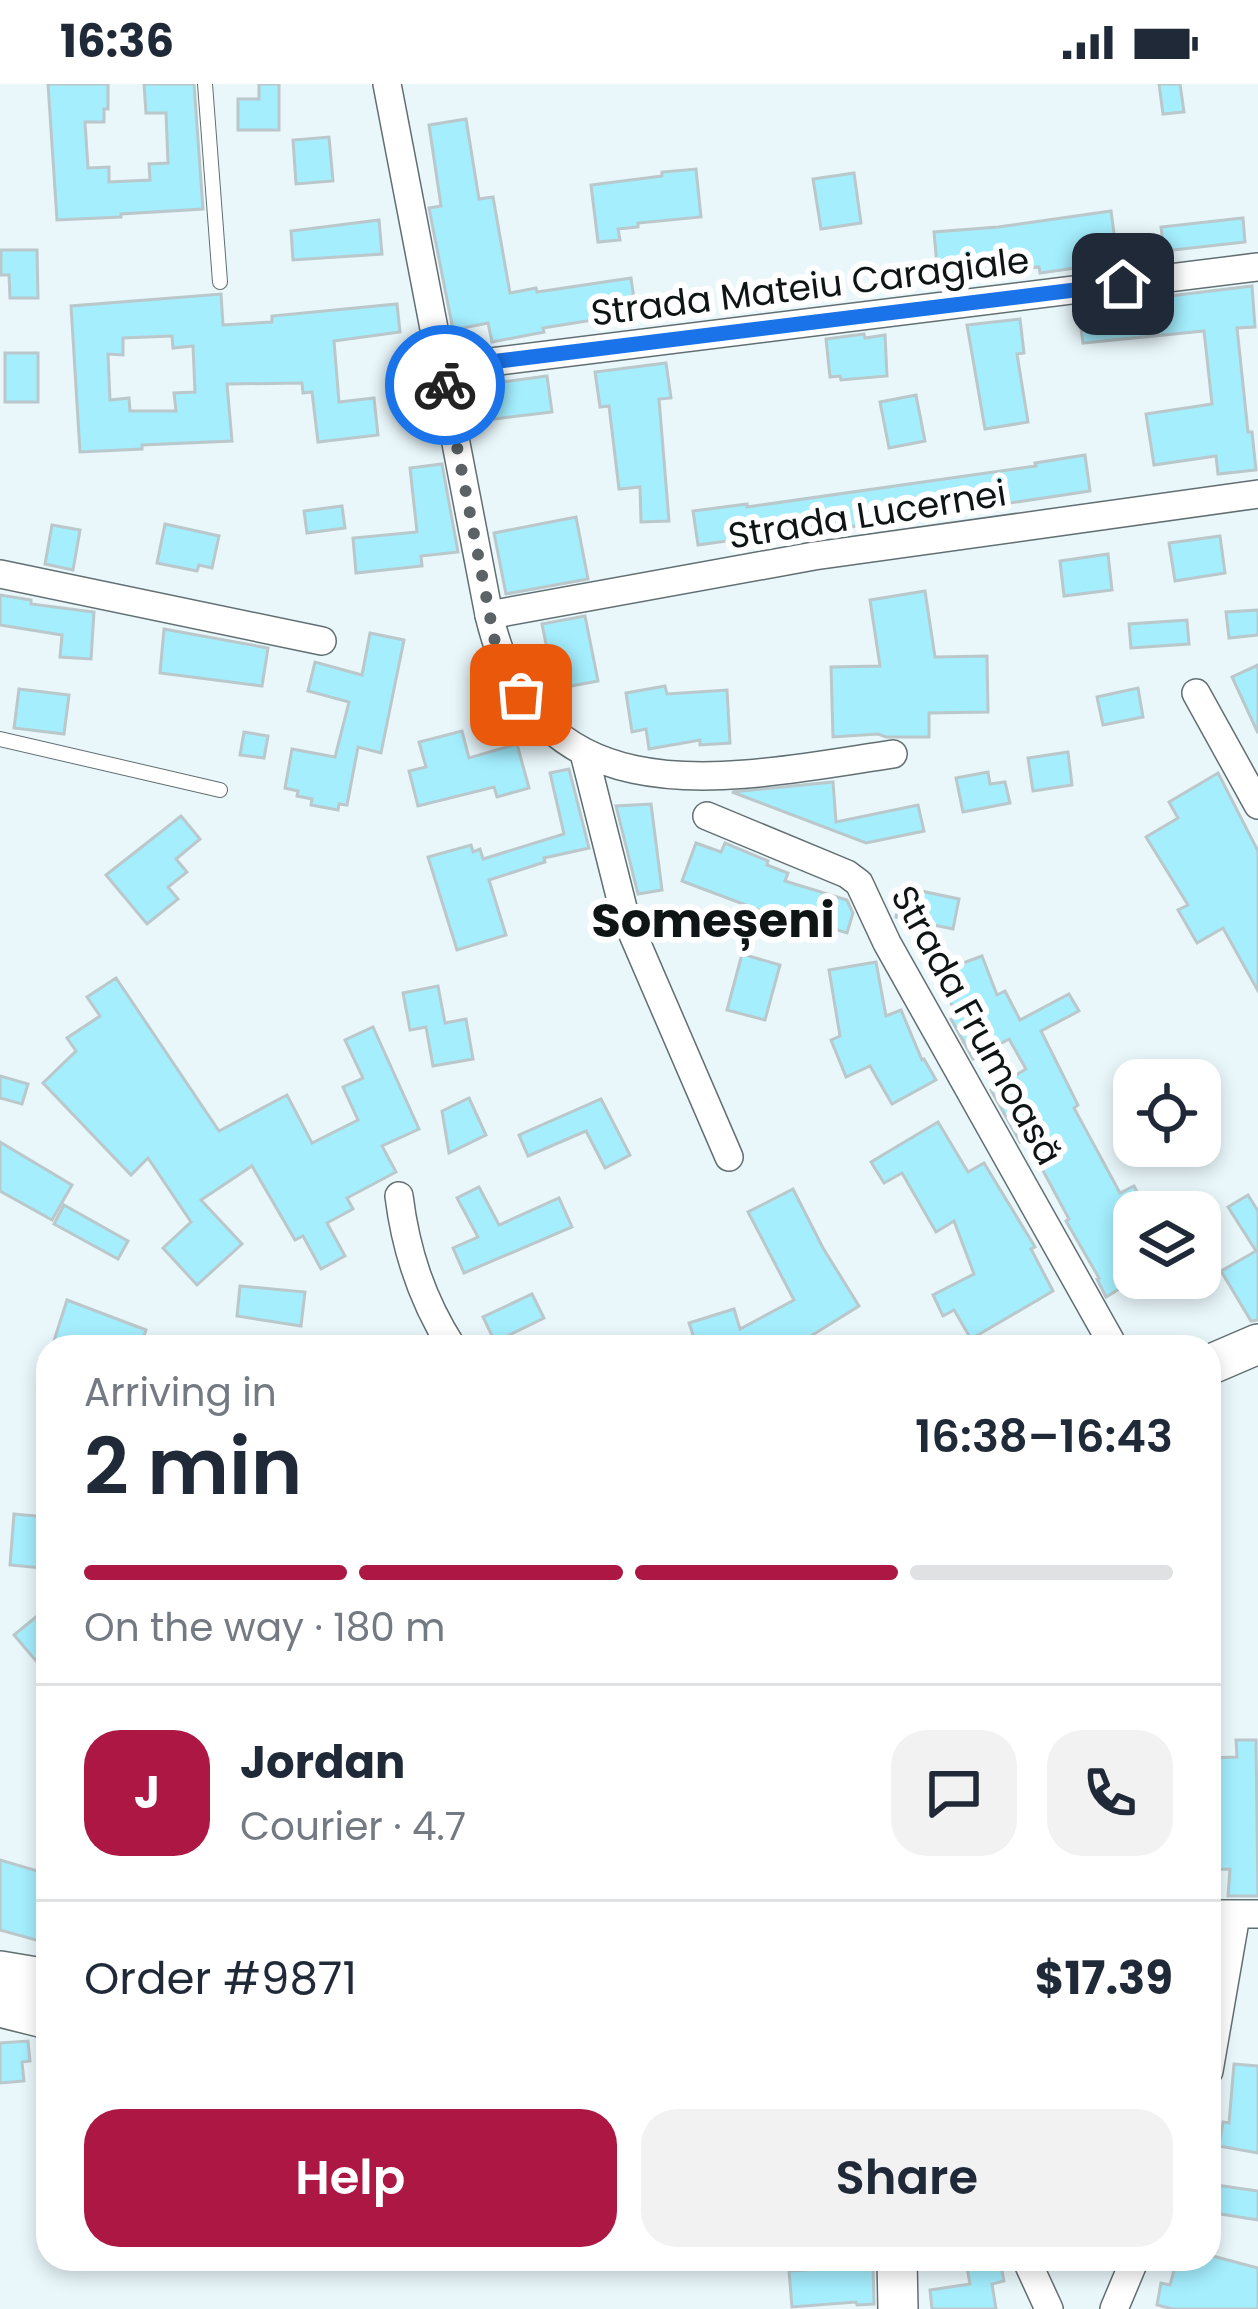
<!DOCTYPE html>
<html lang="en">
<head>
<meta charset="utf-8">
<style>
  body { margin:0; font-family:Poppins,sans-serif; background:#f2f2f3; color:#1f2937; height:100vh; display:flex; flex-direction:column; font-size:45px; white-space:nowrap }
  * { box-sizing:border-box; margin:0 }
  p { font-size:39px; color:#747a83 }
  .icon { flex:none; width:66px; height:66px; fill:none; stroke:currentColor; stroke-width:2; stroke-linecap:round; stroke-linejoin:round }
  .map { position:relative; flex:1; overflow:hidden }
  .sheet { position:absolute; left:36px; top:1251px; width:1185px; height:936px; display:flex; flex-direction:column; background:#fff; border-radius:36px; box-shadow:0 6px 18px #0003 }
  .sheet>* { flex:none }
  .tools { position:absolute; left:1113px; top:975px; display:grid; gap:24px }
  .tools a { display:grid; place-items:center; width:108px; height:108px; border-radius:24px; background:#fff; box-shadow:0 6px 18px #0003; font-size:60px }
  .pin { position:absolute; display:grid; place-items:center; width:102px; height:102px; color:#fff; margin:-51px; border-radius:24px; box-shadow:0 6px 18px #0006 }
  .courier { position:absolute; display:grid; place-items:center; width:120px; height:120px; margin:-60px; border:9px solid #1a73e8; border-radius:50%; background:#fff; color:#222; box-shadow:0 3px 15px #0007 }
  .headline em { font-style:normal; font-weight:600 }
  .headline div { display:flex; flex-direction:column-reverse }
  .headline { display:flex; align-items:center; justify-content:space-between; height:204px; padding:0 48px }
  h1 { font-size:78px; font-weight:600; line-height:90px }
  .bar { display:grid; grid-template-columns:repeat(4,1fr); gap:18px 12px; align-content:center; height:144px; padding:0 48px }
  .bar i { height:15px; border-radius:9px; background:#e0e1e3 }
  .bar .on { background:#ac1744 }
  .bar p { grid-column:span 4 }
  .line { display:flex; align-items:center; gap:30px; padding:0 48px; border-top:3px solid #e0e1e3 }
  .line div { flex:1 }
  .round { display:grid; place-items:center; flex:none; width:126px; height:126px; border-radius:36px; background:#f2f2f3 }
  .button { display:flex; gap:24px; margin-top:auto; padding:24px 48px }
  .button a { flex:1; height:138px; border-radius:36px; background:#ac1744; color:#fff; font-size:48px; font-weight:600; line-height:138px; text-align:center }
  .button a+a { background:#f2f2f3; color:#1f2937 }
  .status { display:flex; justify-content:space-between; align-items:center; height:84px; padding:0 60px; background:#fff; direction:ltr }
  .status svg { height:33px; fill:currentColor }
  .map>svg:first-child { display:block }
  .building { fill:#a4eefe; stroke:#bac8cb; stroke-width:3; fill-rule:evenodd }
  .lines { fill:none; stroke-linecap:round; stroke-linejoin:round }
  .lane-casing { stroke:#626f72; stroke-width:16 }
  .street-casing { stroke:#626f72; stroke-width:30 }
  .secondary-casing { stroke:#626f72; stroke-width:42 }
  .lane { stroke:#fff; stroke-width:14 }
  .street { stroke:#fff; stroke-width:27 }
  .secondary { stroke:#fff; stroke-width:39 }
  .done { stroke:#5b6366; stroke-width:12; stroke-dasharray:0 21.6 }
  .route { stroke:#1a73e8; stroke-width:15 }
  .labels { text-anchor:middle; stroke-width:12; stroke-linejoin:round; paint-order:stroke }
  .street-label { font-size:36px; fill:#0f1415; stroke:#fff }
  .district-label { font-size:48px; font-weight:bold; fill:#0f1415; stroke:#fff }
</style>
</head>
<body>
<div class="status"><b>16:36</b><svg viewBox="0 0 49 12"><path d="M0 12V9h3v3zM5 12V6h3v6zM10 12V3h3v9zM15 12V0h3v12zM26 1h20v11H26zM47 4h2v5h-2z"/></svg></div>
<div class="map">
<svg width="1258" height="2225" viewBox="0 0 1258 2225">
  <rect width="100%" height="100%" fill="#e9f7fb"/>
  <g class="building">
    <polygon points="48,0 108,0 108,25 104,25 104,38 85,38 88,84 109,83 109,98 150,96 149,80 168,79 166,29 146,29 144,0 194,0 203,125 121,130 121,133 57,136"/>
    <polygon points="259,0 279,0 279,46 238,46 238,15 259,15"/>
    <polygon points="1159,0 1180,0 1184,28 1163,30"/>
    <polygon points="466,35 479,115 493,113 510,209 536,204 537,208 631,194 636,229 543,244 544,248 492,258 488,239 453,246 429,124 441,122 429,41"/>
    <polygon points="329,53 333,97 296,100 293,56"/>
    <polygon points="696,85 701,133 638,139 638,143 618,145 620,156 598,158 591,101 662,92 662,88"/>
    <polygon points="854,89 861,139 821,145 813,95"/>
    <polygon points="1111,127 1118,178 1040,189 1039,183 938,193 934,148 998,143"/>
    <polygon points="1243,134 1245,158 1164,167 1161,143"/>
    <polygon points="379,136 382,170 293,176 291,147"/>
    <polygon points="1,166 37,166 38,214 10,214 9,191 1,191"/>
    <polygon points="1252,202 1255,243 1237,244 1248,348 1252,348 1256,386 1218,390 1216,372 1154,381 1146,330 1212,320 1204,247 1083,259 1078,223"/>
    <path d="M221,210l2,31 49,-3v-6l125,-12 3,28 -66,9 5,61 35,-4 4,37 -60,7 -6,-50 -9,1 -1,-10 -75,1 5,57 -90,4v4l-62,3 -9,-146zM172,252l1,12 20,-2 2,46 -21,1 2,18h-46l-1,-13 -19,2 -2,-46 15,1v-17z"/>
    <polygon points="1020,235 1024,269 1017,270 1028,338 985,345 967,241"/>
    <polygon points="864,250 865,254 885,251 887,292 841,296 840,292 830,293 826,255"/>
    <rect x="5" y="269" width="33" height="49"/>
    <polygon points="666,279 671,314 659,315 669,437 641,438 640,403 619,405 609,322 600,323 595,288"/>
    <polygon points="547,292 552,328 478,337 473,302"/>
    <polygon points="916,311 925,357 889,364 880,318"/>
    <polygon points="1085,371 1090,407 777,454 776,450 698,461 693,427 747,420 747,423 1036,382 1035,379"/>
    <polygon points="442,380 458,468 421,472 422,482 356,489 353,454 417,448 410,384"/>
    <polygon points="342,422 345,444 307,449 304,427"/>
    <polygon points="576,433 588,495 506,510 494,449"/>
    <polygon points="165,440 219,452 212,484 199,481 197,487 157,479"/>
    <polygon points="52,441 80,446 73,486 45,480"/>
    <polygon points="1220,452 1225,489 1175,497 1169,459"/>
    <polygon points="1108,470 1112,506 1064,512 1060,477"/>
    <polygon points="925,507 935,573 987,572 988,628 929,629 929,653 886,653 878,650 833,653 831,583 880,582 870,516"/>
    <polygon points="0,511 31,516 31,520 94,528 91,575 60,573 62,551 0,541"/>
    <polygon points="1258,526 1258,551 1229,554 1226,528"/>
    <polygon points="585,532 598,597 555,605 542,540"/>
    <polygon points="1187,536 1189,560 1131,564 1129,540"/>
    <polygon points="164,545 268,564 262,602 160,589"/>
    <polygon points="370,549 404,556 381,669 358,663 347,721 339,720 338,726 311,721 312,715 297,712 298,707 285,704 292,665 335,673 349,618 308,607 315,578 362,591"/>
    <polygon points="1258,581 1258,649 1232,593"/>
    <polygon points="665,602 667,610 727,606 730,659 700,661 700,656 649,665 646,645 632,648 626,609"/>
    <polygon points="1138,604 1143,633 1103,641 1097,613"/>
    <polygon points="19,605 69,611 64,650 14,644"/>
    <polygon points="462,647 469,674 517,660 529,704 497,713 494,703 418,722 409,687 426,683 419,658"/>
    <polygon points="244,648 268,652 264,674 240,671"/>
    <polygon points="1068,668 1072,701 1033,707 1028,674"/>
    <polygon points="569,685 589,764 544,774 545,778 489,796 506,851 457,866 428,773 471,761 473,768 480,765 483,775 564,750 550,689"/>
    <polygon points="988,688 990,700 1005,698 1010,719 963,728 956,694"/>
    <polygon points="1218,689 1258,767 1258,907 1223,844 1197,859 1178,826 1188,821 1146,753 1178,734 1169,718"/>
    <polygon points="833,698 836,738 918,721 924,747 866,759 732,708"/>
    <polygon points="651,720 662,806 638,810 616,722"/>
    <polygon points="181,732 200,755 176,775 187,788 168,803 178,815 147,840 106,791"/>
    <polygon points="696,759 721,768 725,759 768,777 767,781 788,789 785,797 847,816 853,829 847,849 773,827 772,831 682,797"/>
    <polygon points="902,803 959,815 953,845 896,833"/>
    <polygon points="742,870 780,881 765,936 727,926"/>
    <polygon points="982,872 997,911 1005,907 1020,936 1069,910 1079,927 1041,947 1078,1021 1074,1024 1120,1109 1134,1102 1143,1119 1120,1132 1134,1156 1134,1196 1106,1213 1097,1195 1099,1194 1066,1137 1069,1135 1026,1055 1020,1058 991,1006 1026,985 1009,955 973,975 951,935 956,932 939,888"/>
    <polygon points="876,878 886,932 901,926 922,976 924,975 936,996 892,1020 870,982 846,993 831,956 840,952 829,886"/>
    <polygon points="116,894 219,1047 287,1011 312,1059 358,1036 343,1003 363,994 345,956 373,943 419,1045 382,1062 396,1088 347,1114 353,1125 327,1139 345,1172 321,1185 303,1152 295,1156 252,1082 201,1116 242,1160 197,1201 163,1164 191,1138 148,1074 131,1091 43,999 76,967 67,954 100,932 87,913"/>
    <polygon points="438,902 445,939 466,935 473,975 433,982 426,943 410,946 403,909"/>
    <polygon points="0,992 28,1000 22,1020 0,1014"/>
    <polygon points="469,1014 486,1051 449,1069 442,1027"/>
    <polygon points="601,1015 630,1071 605,1084 586,1047 528,1072 519,1051"/>
    <polygon points="938,1038 968,1088 984,1079 1035,1163 1031,1165 1053,1207 971,1255 954,1226 943,1232 933,1211 974,1190 954,1137 936,1148 902,1089 884,1099 871,1078"/>
    <polygon points="0,1058 72,1101 52,1136 0,1107"/>
    <polygon points="479,1103 499,1141 559,1114 572,1143 464,1189 453,1164 478,1153 457,1114"/>
    <polygon points="793,1105 823,1164 859,1222 806,1255 810,1263 697,1263 689,1239 734,1225 740,1245 794,1216 748,1128"/>
    <polygon points="1248,1111 1258,1127 1258,1236 1251,1237 1221,1187 1256,1167 1228,1123"/>
    <polygon points="64,1121 128,1157 118,1175 54,1140"/>
    <polygon points="240,1202 305,1208 301,1242 237,1232"/>
    <polygon points="532,1210 544,1234 495,1258 483,1233"/>
    <polygon points="67,1216 146,1246 140,1263 52,1263"/>
    <polygon points="14,1430 48,1433 48,1459 45,1458 43,1484 10,1481"/>
    <polygon points="48,1523 48,1591 14,1551"/>
    <polygon points="1236,1656 1256,1656 1258,1812 1228,1812 1230,1785 1209,1786 1209,1674 1237,1673"/>
    <polygon points="0,1776 48,1790 48,1840 43,1858 0,1846"/>
    <polygon points="28,1957 30,1977 22,1978 24,1997 0,1999 0,1959"/>
    <polygon points="1234,1980 1258,1982 1258,2069 1219,2062 1223,2038 1229,2039"/>
    <polygon points="1209,2100 1258,2107 1258,2136 1214,2129 1215,2122 1209,2121"/>
    <polygon points="1209,2171 1258,2184 1258,2225 1173,2225 1157,2221 1161,2199 1170,2201 1177,2175 1209,2175"/>
    <polygon points="1000,2178 1004,2197 992,2200 996,2225 932,2225 930,2206 970,2200 967,2184"/>
    <polygon points="873,2181 874,2220 857,2221 856,2218 792,2223 789,2187"/>
  </g>
  <g class="lines">
    <defs>
      <g id="lane">
        <polyline points="205,0 220,198"/>
        <polyline points="0,655 220,706"/>
      </g>
      <g id="street">
        <path d="M387,0l102,531c49,210 244,163 404,139"/>
        <polyline points="443,284 1258,183"/>
        <polyline points="0,490 322,557"/>
        <polyline points="489,531 814,472 1258,410"/>
        <polyline points="1196,609 1258,721"/>
        <polyline points="584,669 625,832 729,1073"/>
        <polyline points="707,732 847,790 859,799 887,859 1114,1263"/>
        <path d="M399,1112c7,56 23,104 53,151"/>
        <polyline points="1209,1830 1258,1830"/>
        <polyline points="1209,1987 1236,1831"/>
        <polyline points="1026,2175 1049,2225"/>
        <polyline points="1114,2225 1135,2175"/>
      </g>
      <g id="secondary">
        <polyline points="1209,1281 1258,1260"/>
        <polyline points="0,1887 48,1895"/>
        <polyline points="0,1923 48,1935"/>
        <polyline points="897,2175 898,2225"/>
      </g>
    </defs>
    <use href="#lane" class="lane-casing"/>
    <use href="#street" class="street-casing"/>
    <use href="#secondary" class="secondary-casing"/>
    <use href="#lane" class="lane"/>
    <use href="#street" class="street"/>
    <use href="#secondary" class="secondary"/>
  </g>
  <g class="lines">
    <polyline class="done" points="445,301 495,558 502,581 521,611"/>
    <polyline class="route" points="445,301 442,284 1123,200"/>
  </g>
  <g class="labels">
    <g class="street-label">
      <text transform="translate(810 202) rotate(-7)" y="13">Strada Mateiu Caragiale</text>
      <text transform="translate(867 430) rotate(-9)" y="13">Strada Lucernei</text>
      <text transform="translate(977 941) rotate(61)" y="13">Strada Frumoasă</text>
    </g>
    <g class="district-label">
      <text x="713" y="853">Someșeni</text>
    </g>
  </g>
</svg>
<div class="tools">
<a><svg class="icon" aria-label="locate" viewBox="0 0 24 24"><circle cx="12" cy="12" r="6"/><path d="M12 2v4M12 18v4M2 12h4M18 12h4"/></svg></a>
<a><svg class="icon" aria-label="layers" viewBox="0 0 24 24"><path d="M12 4l9 5-9 5-9-5zM3 14l9 5 9-5"/></svg></a>
</div>
<div class="pin" style="left:521px;top:611px;background:#ea580c"><svg class="icon" aria-label="bag" viewBox="0 0 24 24"><path d="M5 8h14l-1 12H6zM9 8a3 3 0 0 1 6 0"/></svg></div>
<div class="pin" style="left:1123px;top:200px;background:#1f2937"><svg class="icon" aria-label="home" viewBox="0 0 24 24"><path d="M3 11l9-7 9 7M6 9v11h12V9"/></svg></div>
<div class="courier" style="left:445px;top:301px"><svg class="icon" aria-label="bike" viewBox="0 0 24 24"><circle cx="6" cy="16" r="4"/><circle cx="18" cy="16" r="4"/><path d="M6 16l4-8h5l3 8M10 8l3 8H6M13 5h3"/></svg></div>
<section class="sheet">
<div class="headline"><div><h1>2 min</h1><p>Arriving in</p></div><em>16:38–16:43</em></div>
<div class="bar"><i class="on"></i><i class="on"></i><i class="on"></i><i></i><p>On the way · 180 m</p></div>
<div class="line" style="height:216px"><b class="round" style="background:#ac1744;color:#fff">J</b><div><b>Jordan</b><p>Courier · 4.7</p></div><a class="round"><svg class="icon" aria-label="chat" viewBox="0 0 24 24"><path d="M4 5h16v11H9l-5 4z"/></svg></a><a class="round"><svg class="icon" aria-label="phone" viewBox="0 0 24 24"><path d="M5 4h4l2 5-3 2q2 4 5 5l2-3 5 2v4C11 20 4 13 5 4z"/></svg></a></div>
<div class="line" style="height:156px"><div>Order #9871</div><b>$17.39</b></div>
<div class="button"><a>Help</a><a>Share</a></div>
</section>
</div>
</body>
</html>
